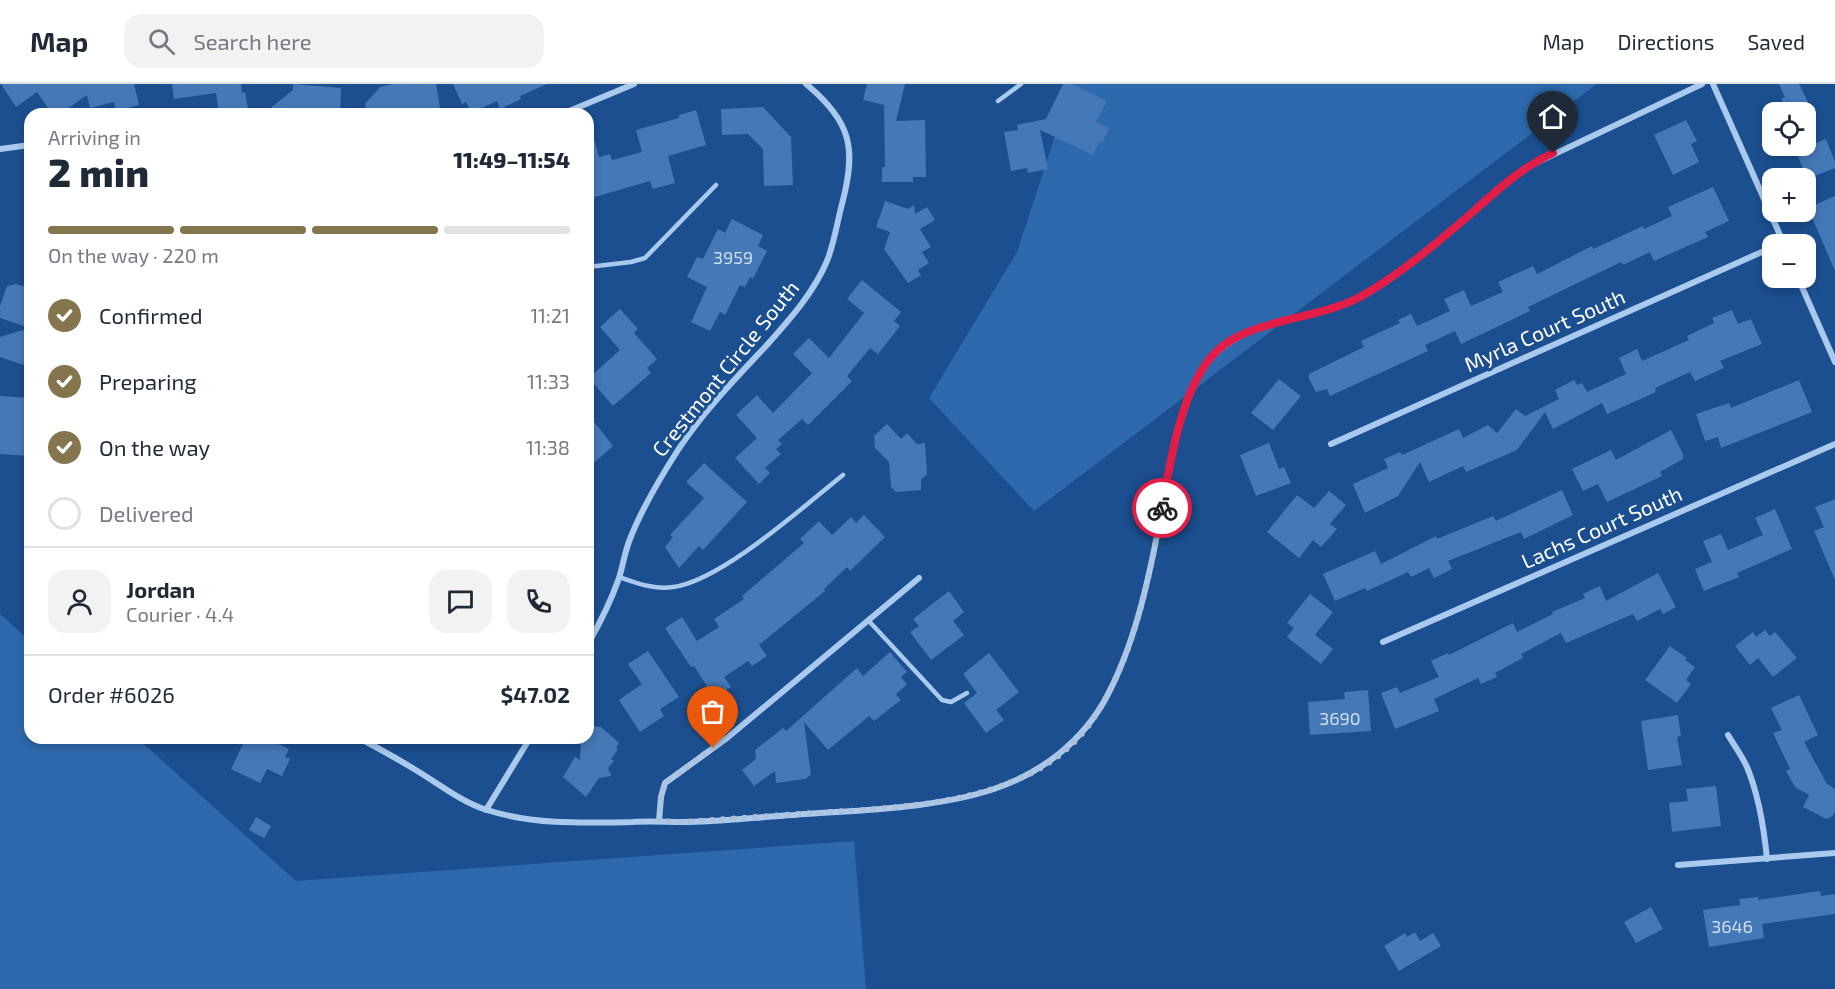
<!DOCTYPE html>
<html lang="en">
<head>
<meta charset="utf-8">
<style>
  body { margin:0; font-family:"Exo 2",sans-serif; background:#f2f2f3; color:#1f2937; height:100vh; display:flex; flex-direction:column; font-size:22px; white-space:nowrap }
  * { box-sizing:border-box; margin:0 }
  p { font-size:20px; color:#747a83 }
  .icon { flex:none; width:33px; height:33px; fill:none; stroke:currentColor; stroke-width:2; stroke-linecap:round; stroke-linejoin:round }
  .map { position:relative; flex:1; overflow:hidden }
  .panel { position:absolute; left:24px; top:24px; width:570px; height:636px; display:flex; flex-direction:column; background:#fff; border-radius:18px; box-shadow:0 3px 9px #0003 }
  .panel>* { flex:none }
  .fabs { position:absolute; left:1762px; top:18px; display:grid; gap:12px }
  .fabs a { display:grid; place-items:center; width:54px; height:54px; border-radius:12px; background:#fff; box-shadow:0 3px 9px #0003; font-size:30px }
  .pin { position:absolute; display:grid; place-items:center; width:51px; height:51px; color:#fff; margin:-62px -26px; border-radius:50% 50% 50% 0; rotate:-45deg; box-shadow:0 0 6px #0007 }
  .pin .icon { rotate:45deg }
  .courier { position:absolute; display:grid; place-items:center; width:60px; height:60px; margin:-30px; border:4px solid #e11d48; border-radius:50%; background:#fff; color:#222; box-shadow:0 2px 8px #0007 }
  .head em { font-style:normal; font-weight:800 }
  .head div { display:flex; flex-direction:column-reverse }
  .head { display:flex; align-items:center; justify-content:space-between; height:102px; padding:0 24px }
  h1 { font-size:39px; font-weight:800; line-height:45px }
  .bar { display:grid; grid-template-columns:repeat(4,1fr); gap:9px 6px; align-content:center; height:72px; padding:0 24px }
  .bar i { height:8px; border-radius:4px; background:#e0e1e3 }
  .bar .active { background:#84754c }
  .bar p { grid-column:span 4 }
  .line { display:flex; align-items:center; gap:15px; padding:0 24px; border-top:2px solid #e0e1e3 }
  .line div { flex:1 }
  .round { display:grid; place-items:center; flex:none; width:63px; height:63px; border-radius:18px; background:#f2f2f3 }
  ol { padding:0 24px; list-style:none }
  li { display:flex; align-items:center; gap:18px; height:66px }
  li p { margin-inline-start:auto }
  li .icon { padding:6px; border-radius:50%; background:#84754c; color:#fff; stroke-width:4 }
  li:last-child { color:#747a83 }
  li i { width:33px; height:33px; border:3px solid #e0e1e3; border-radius:50% }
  header { display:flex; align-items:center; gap:36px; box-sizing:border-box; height:84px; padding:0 30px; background:#fff; border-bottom:2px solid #e0e1e3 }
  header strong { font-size:28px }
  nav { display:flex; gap:33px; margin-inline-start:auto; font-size:21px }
  .search { width:420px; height:54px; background:#f2f2f3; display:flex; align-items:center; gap:15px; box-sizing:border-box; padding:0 21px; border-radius:18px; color:#747a83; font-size:22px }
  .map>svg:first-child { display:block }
  .green { fill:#2e69ad }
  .building { fill:#4478b7 }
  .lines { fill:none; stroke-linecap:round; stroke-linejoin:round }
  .service { stroke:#a9c9ee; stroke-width:4.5 }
  .minor { stroke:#a9c9ee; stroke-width:6 }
  .done { stroke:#afc1d8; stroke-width:6; stroke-dasharray:0 10.8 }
  .route { stroke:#e11d48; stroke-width:8 }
  .labels { text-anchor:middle; stroke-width:6; stroke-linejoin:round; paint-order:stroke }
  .number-label { font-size:18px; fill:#d0dded }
  .street-label { font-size:21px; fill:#fff; stroke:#1b4f8f }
</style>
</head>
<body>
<header>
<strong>Map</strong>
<div class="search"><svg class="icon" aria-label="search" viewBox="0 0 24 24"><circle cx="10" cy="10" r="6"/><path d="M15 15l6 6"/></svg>Search here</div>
<nav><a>Map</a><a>Directions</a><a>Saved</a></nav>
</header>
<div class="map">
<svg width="1835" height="905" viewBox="0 0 1835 905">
  <rect width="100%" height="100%" fill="#1b4f8f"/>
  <g class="green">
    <polygon points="1072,0 1597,0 1034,427 929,314 1017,168"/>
    <polygon points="0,530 30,557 30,654 137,654 296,797 854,757 866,905 0,905"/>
  </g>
  <g class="building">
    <polygon points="1,0 134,0 139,21 116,27 114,18 90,24 87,11 60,30 52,30 37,8 16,23"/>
    <polygon points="172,0 241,0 242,9 245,8 249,30 219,30 216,9 174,15"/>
    <polygon points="293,0 341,4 340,30 263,30 293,6"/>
    <polygon points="393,0 436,0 441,30 366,30 365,20 373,11 380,3"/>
    <polygon points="453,0 547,0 520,12 521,15 500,25 497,17 471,29 466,18 462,20"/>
    <polygon points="867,0 905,0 896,37 925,36 926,93 913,93 913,98 882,98 882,83 885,83 884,21 863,16"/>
    <polygon points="1063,0 1072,0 1107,17 1096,38 1109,44 1102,59 1099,58 1093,71 1040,46 1048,85 1028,89 1027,84 1011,87 1004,48 1018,46 1017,41 1046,35"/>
    <polygon points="1779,0 1799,0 1813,28 1788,28 1781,15 1785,13"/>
    <polygon points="763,23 791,53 793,101 764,102 763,65 748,50 722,51 721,25"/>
    <polygon points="696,26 706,61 668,72 675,99 653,105 650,97 588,115 588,48 592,47 599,73 610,70 612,76 642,68 636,46 679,34 679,31"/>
    <polygon points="1686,36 1697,57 1691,60 1699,78 1673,91 1654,51"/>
    <polygon points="1826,55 1835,78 1835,84 1807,95 1796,67"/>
    <polygon points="1713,103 1729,137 1705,148 1708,153 1654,177 1650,168 1623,181 1621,178 1528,223 1530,227 1461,260 1455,247 1425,261 1428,267 1330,312 1327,305 1316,308 1309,295 1309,290 1364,263 1361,257 1400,239 1398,236 1411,230 1417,242 1450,227 1444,215 1464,206 1471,222 1503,208 1498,198 1533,182 1537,190 1592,162 1593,165 1643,142 1644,145 1672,132 1668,123"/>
    <polygon points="1835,112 1835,187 1808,124"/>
    <polygon points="885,117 908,125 914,121 915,130 927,123 935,136 920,145 931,163 922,168 929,179 918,186 921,191 908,199 884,165 890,148 876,143"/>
    <polygon points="732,135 763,151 758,162 767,167 753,195 750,193 745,203 740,201 725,231 720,228 710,247 691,238 707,203 687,193 697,173 703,175 718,145 725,149"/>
    <polygon points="862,196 901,228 894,237 900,242 878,270 870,264 847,292 852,297 808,341 802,335 778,356 782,360 776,365 781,370 765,384 770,389 759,400 735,374 757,354 736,331 757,311 773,329 812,289 793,270 809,254 829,274 864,229 847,215"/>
    <polygon points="16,200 30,204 30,283 0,273 0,253 30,244 0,234 0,222 7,202"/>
    <polygon points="620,225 638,245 634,249 657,275 647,284 651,289 613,322 589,294 620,266 600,243"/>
    <polygon points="1732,226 1738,240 1751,235 1762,260 1720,277 1724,284 1695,297 1690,288 1655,304 1656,308 1607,330 1602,319 1553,345 1545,328 1517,366 1466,388 1463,382 1429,398 1420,378 1398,412 1365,429 1353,400 1388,384 1384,375 1400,368 1402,371 1459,345 1463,354 1488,341 1497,349 1516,325 1525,332 1559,315 1555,306 1574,296 1577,301 1582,299 1587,308 1626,290 1619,274 1637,265 1642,277 1689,256 1687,252 1714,239 1712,234"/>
    <polygon points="1279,295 1301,312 1273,346 1251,329"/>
    <polygon points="1799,296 1812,328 1721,364 1718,353 1705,357 1696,330 1729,319 1731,324"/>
    <polygon points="0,312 30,314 30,372 0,370"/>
    <polygon points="588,330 613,362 588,384"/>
    <polygon points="887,340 901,355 907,349 917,360 925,359 927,390 921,396 921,406 896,408 891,403 889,378 875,364 874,352"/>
    <polygon points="1671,346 1683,370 1683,375 1660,388 1662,392 1607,418 1598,400 1583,407 1572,385 1611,366 1616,376"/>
    <polygon points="1269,359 1279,385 1284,383 1291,399 1256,412 1240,371"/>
    <polygon points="704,379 747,418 703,466 699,462 679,484 665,463 673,453 670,451 704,414 686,398"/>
    <polygon points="1562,406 1573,431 1524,455 1521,448 1448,477 1452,485 1434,494 1429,484 1411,493 1408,488 1367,507 1365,504 1335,517 1323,490 1375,467 1381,480 1436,452 1437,455 1493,432 1496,437"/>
    <polygon points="1329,407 1346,421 1330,440 1337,445 1321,463 1313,456 1299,474 1267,448 1297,411 1314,424"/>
    <polygon points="1835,415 1835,496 1814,447 1824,443 1815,423"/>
    <polygon points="1775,425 1792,465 1737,489 1739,493 1704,507 1695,485 1712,478 1703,457 1721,450 1728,466 1763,451 1755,434"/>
    <polygon points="864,431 885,453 850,487 847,483 824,505 825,507 759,561 767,572 752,582 748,577 724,593 731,603 714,613 694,582 691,583 665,544 682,533 697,557 719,543 714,535 744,515 742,512 804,459 800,455 819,437 832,451 851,433 856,439"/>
    <polygon points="1658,489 1676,523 1663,530 1660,525 1637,537 1633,530 1566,559 1561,549 1521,570 1523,574 1495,589 1497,593 1481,600 1478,594 1434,615 1439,627 1395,645 1381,609 1397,603 1400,609 1439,593 1431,577 1448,569 1449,571 1513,539 1517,548 1553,530 1552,528 1585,514 1583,510 1600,502 1606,517"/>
    <polygon points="949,507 964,528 953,537 964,551 931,576 910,548 919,542 913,535"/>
    <polygon points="1310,510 1333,528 1315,551 1333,565 1321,580 1287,553 1294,544 1287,539"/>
    <polygon points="1765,546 1770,552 1775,548 1797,574 1773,593 1758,574 1750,581 1735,562 1753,548 1756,553"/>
    <polygon points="1670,562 1687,574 1685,576 1695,583 1686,596 1691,600 1677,619 1645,596"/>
    <polygon points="648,567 679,613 660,625 664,632 640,648 619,616 642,600 628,580"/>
    <polygon points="890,568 907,588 901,593 907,600 896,610 901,616 874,637 869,632 828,666 804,638 811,691 805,695 776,699 775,687 754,702 742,686 756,675 755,666 783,644 786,647 857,584 863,592"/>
    <polygon points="989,569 1019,608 996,626 1004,636 986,649 964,619 977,609 963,590"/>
    <polygon points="1368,606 1371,647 1310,651 1308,618 1345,615 1344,608"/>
    <polygon points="1799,611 1818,651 1804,658 1827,700 1835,705 1835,727 1833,732 1826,735 1803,723 1809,711 1795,703 1786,687 1790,685 1773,649 1782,646 1771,624"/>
    <polygon points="1678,631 1681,652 1677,653 1682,681 1648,686 1641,637"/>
    <polygon points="588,642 601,643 619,659 616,664 618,665 611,675 614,677 608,684 611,692 599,694 586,713 563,693 575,673 580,676 581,654 588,654"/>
    <polygon points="246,654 266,654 289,665 285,673 290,675 282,692 267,685 260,699 231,685"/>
    <polygon points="1716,702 1721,742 1672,748 1669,719 1688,717 1686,705"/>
    <polygon points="256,733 271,742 264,754 249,746"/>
    <polygon points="1820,807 1821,812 1835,810 1835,830 1762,840 1764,854 1709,863 1703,826 1740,821 1739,815 1758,813 1758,816"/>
    <polygon points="1651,823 1663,845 1636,859 1624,838"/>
    <polygon points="1415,848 1420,857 1433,849 1441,862 1399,887 1384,862 1405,849 1407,853"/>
  </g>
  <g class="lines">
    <g class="service">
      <polyline points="998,17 1021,0"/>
      <polyline points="588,183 631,178 645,174 716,101"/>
      <path d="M619,493c18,6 35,13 54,10 48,-6 131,-81 170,-112"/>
      <polyline points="868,536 942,616 951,618 967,609"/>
    </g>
    <g class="minor">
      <polyline points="1713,0 1784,160"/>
      <polyline points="562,30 634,0"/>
      <polyline points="0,65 30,61"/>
      <polyline points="1798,194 1835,278"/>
      <polyline points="1331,360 1773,163"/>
      <polyline points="1383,558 1835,360"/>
      <path d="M588,560c12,-21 23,-43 31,-66 4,-13 6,-27 11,-39 12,-31 30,-61 48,-89 24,-37 57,-71 88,-104 23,-26 47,-52 61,-85 7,-17 10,-38 15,-57 15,-56 9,-83 -36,-120"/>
      <path d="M1728,651c6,10 14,21 19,32 12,29 17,61 20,92"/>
      <path d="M359,654c19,10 37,20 55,31 24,14 47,33 73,41 47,15 97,13 146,12 16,-1 33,0 49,0 37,0 75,-5 112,-7 63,-5 140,-6 200,-26 47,-16 88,-47 112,-91 28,-52 42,-115 53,-173 9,-50 18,-125 51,-165 29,-37 90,-40 133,-55 26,-10 50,-27 71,-44l111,-93 177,-84"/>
      <polyline points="486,726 530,654"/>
      <polyline points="659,737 661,713 665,699 727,654 919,494"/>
      <polyline points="1678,781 1835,769"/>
    </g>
  </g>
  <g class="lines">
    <path class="done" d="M713,664l-48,35 -4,13 -2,25 23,1c44,-3 88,-6 132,-9 93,-6 222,-8 279,-94 41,-61 56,-140 69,-211"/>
    <path class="route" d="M1162,424c8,-46 20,-124 55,-157 33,-32 100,-31 143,-54 39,-22 72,-50 106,-79 28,-25 53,-49 87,-65"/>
  </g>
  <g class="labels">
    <g class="number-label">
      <text x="733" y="180">3959</text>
      <text x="1340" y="641">3690</text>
      <text x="1732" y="849">3646</text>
    </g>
    <g class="street-label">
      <text transform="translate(1545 247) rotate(-24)" y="7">Myrla Court South</text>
      <text transform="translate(726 285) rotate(-51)" y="7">Crestmont Circle South</text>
      <text transform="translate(1602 444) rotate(-24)" y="7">Lachs Court South</text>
    </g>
  </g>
</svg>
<div class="fabs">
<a><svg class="icon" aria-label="locate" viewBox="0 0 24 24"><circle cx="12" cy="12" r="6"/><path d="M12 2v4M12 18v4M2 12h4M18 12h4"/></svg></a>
<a>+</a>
<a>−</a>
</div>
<div class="pin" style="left:713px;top:664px;background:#ea580c"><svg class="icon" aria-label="bag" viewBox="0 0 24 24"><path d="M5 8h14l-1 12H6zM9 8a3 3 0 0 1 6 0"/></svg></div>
<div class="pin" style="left:1553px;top:69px;background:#1f2937"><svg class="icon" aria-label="home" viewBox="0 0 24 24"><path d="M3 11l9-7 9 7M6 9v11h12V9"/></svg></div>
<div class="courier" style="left:1162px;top:424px"><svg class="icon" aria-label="bike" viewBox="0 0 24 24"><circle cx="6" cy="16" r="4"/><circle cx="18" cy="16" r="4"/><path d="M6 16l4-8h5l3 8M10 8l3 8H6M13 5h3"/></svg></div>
<section class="panel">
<div class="head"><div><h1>2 min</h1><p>Arriving in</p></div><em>11:49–11:54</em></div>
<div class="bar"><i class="active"></i><i class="active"></i><i class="active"></i><i></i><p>On the way · 220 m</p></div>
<ol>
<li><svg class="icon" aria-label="check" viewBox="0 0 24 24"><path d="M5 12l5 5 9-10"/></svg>Confirmed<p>11:21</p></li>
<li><svg class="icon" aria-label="check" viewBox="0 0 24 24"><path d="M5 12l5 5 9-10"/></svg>Preparing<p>11:33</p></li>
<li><svg class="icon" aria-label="check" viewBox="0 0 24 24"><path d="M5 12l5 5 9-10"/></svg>On the way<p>11:38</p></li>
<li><i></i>Delivered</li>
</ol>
<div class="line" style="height:108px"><a class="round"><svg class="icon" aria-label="person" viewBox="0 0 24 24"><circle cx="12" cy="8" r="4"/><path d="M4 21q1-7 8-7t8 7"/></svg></a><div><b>Jordan</b><p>Courier · 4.4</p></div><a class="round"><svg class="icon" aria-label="chat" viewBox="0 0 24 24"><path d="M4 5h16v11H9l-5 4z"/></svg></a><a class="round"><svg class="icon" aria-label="phone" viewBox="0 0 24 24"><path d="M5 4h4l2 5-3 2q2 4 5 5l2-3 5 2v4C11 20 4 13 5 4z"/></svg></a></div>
<div class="line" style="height:78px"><div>Order #6026</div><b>$47.02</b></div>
</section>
</div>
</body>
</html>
